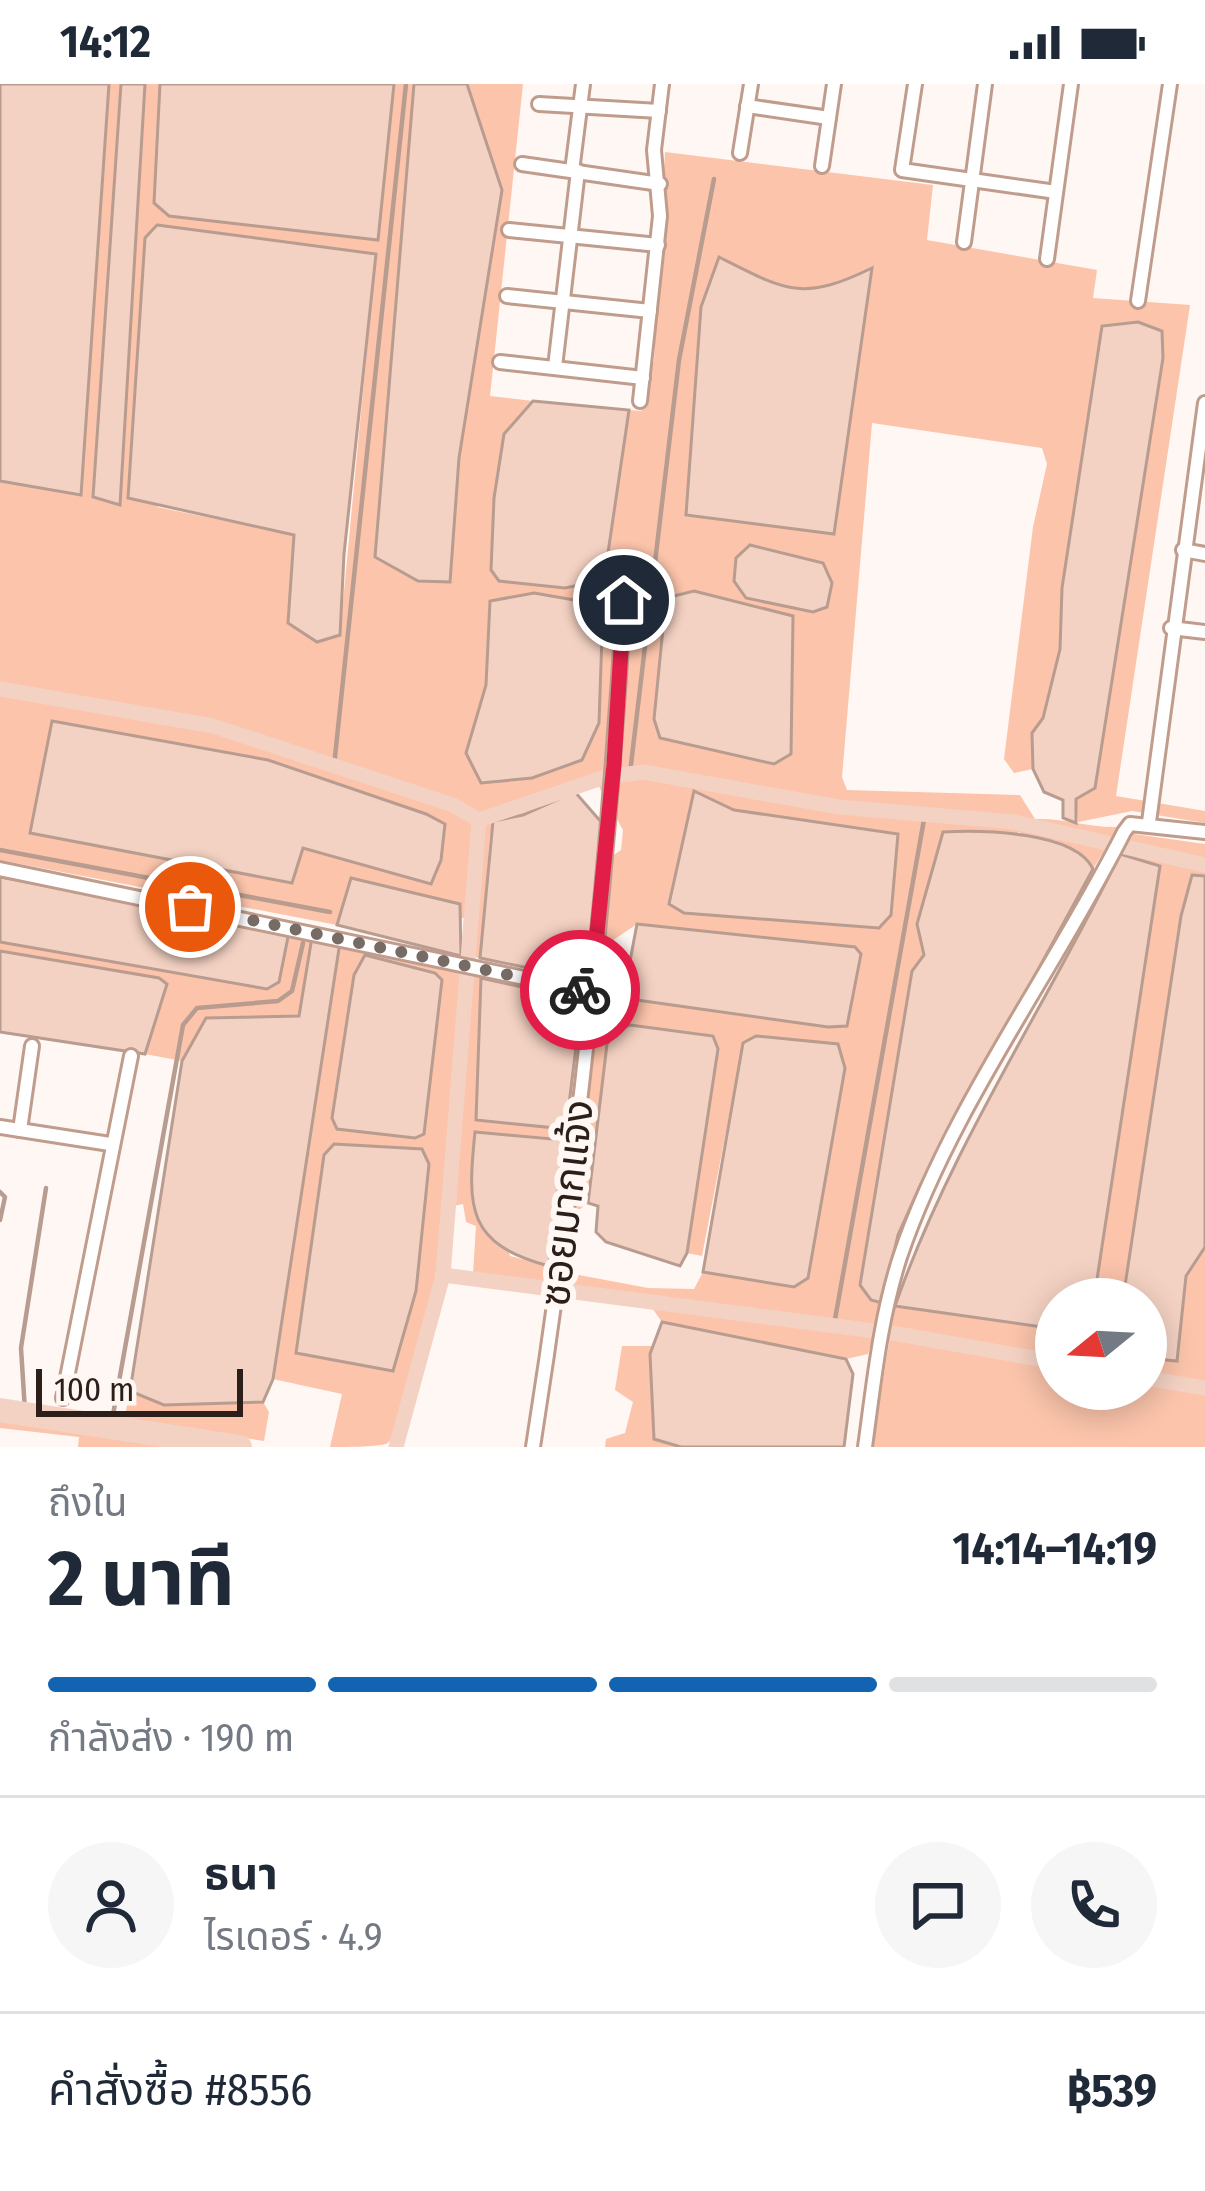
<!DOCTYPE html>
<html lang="th">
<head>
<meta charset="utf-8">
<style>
  body { margin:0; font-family:"Fira Sans Condensed","Noto Sans Thai",sans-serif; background:#f6f6f7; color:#1f2937; height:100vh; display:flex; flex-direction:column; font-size:45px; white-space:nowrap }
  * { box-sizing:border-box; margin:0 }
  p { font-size:39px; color:#747a83 }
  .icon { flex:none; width:66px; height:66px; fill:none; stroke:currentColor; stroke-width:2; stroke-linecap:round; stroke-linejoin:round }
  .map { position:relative; height:1363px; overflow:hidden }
  .details { display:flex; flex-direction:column; background:#fff; flex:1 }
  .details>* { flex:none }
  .needle { width:78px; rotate:252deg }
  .fabs { position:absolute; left:1035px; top:1194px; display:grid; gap:24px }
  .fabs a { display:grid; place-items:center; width:132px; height:132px; border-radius:50%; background:#fff; box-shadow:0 6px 30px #0003; font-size:60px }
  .scale { position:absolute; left:36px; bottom:30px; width:207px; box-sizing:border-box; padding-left:12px; border:6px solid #2c1f19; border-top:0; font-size:33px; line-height:42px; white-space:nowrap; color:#2c1f19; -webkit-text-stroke:9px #fff7f3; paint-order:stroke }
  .pin { position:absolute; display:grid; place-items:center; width:102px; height:102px; color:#fff; margin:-51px; border:6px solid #fff; border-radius:50%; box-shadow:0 3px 12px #0007 }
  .courier { position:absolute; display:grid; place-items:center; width:120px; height:120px; margin:-60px; border:9px solid #e11d48; border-radius:50%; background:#fff; color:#222; box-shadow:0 3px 15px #0007 }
  .head em { font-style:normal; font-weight:700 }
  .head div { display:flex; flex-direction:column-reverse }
  .head { display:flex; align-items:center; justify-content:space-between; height:204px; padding:0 48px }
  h1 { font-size:78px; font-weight:700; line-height:90px }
  .bar { display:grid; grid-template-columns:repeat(4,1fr); gap:18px 12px; align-content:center; height:144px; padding:0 48px }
  .bar i { height:15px; border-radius:9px; background:#e0e1e3 }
  .bar .current { background:#1263b1 }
  .bar p { grid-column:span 4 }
  .line { display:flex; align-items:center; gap:30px; padding:0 48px; border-top:3px solid #e0e1e3 }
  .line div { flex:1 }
  .round { display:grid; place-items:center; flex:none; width:126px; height:126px; border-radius:63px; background:#f6f6f7 }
  .status { display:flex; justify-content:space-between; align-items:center; height:84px; padding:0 60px; background:#fff; direction:ltr }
  .status svg { height:33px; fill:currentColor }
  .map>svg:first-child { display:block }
  .green { fill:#fbc4ab; fill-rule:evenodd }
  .water { fill:#f4d2c3; stroke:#b89c90; stroke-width:3 }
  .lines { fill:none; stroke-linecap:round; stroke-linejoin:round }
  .stream { stroke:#b89c90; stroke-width:4.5 }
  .canal { stroke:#f4d2c3; stroke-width:15 }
  .river { stroke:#f4d2c3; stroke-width:24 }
  .street-casing { stroke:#c09c8c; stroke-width:18 }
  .street { stroke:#fff; stroke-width:12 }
  .done { stroke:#766b65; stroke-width:12; stroke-dasharray:0 21.6 }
  .route { stroke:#e11d48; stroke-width:15 }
  .labels { text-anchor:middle; stroke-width:12; stroke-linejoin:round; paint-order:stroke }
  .street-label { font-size:42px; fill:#2c1f19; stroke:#fff7f3 }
</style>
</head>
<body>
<div class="status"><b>14:12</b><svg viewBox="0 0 49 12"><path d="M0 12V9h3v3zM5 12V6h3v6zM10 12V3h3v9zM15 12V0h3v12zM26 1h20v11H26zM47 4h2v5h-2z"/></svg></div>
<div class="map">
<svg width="1205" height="1363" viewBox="0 0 1205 1363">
  <rect width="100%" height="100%" fill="#fff7f3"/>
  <g class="green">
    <path d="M109,0h12l-28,412 26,9 26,-421h15l-6,118 223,38 17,-156h20l-39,472 43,25 32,1 9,-124 8,-374h56l-33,312 43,5 -29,33 -13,136 9,11 104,-1 25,-170 12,1 13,-51 11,-208 268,33 -6,55 170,30 -4,28 97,7 -74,491 89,15v12l-73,-12 -54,11 -2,-23 19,-12 68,-429 -101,230 -2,61 -17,69 -11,15 1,36 -19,4 -10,-14 29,-232 14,-63 -5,-16 -170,-25 -30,354 5,13 173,5 15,24c31,-1 52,9 84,8l-26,42c-15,-31 -49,-20 -74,-37l-102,92 7,31 -12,16 -52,314 11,15 11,3 -14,51 -22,5 -184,-37 -12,-17 -86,-13 -1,-20 85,16 46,1 9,-17 90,15 15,-9 37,-210 -7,-24 -95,-1 -41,213 -15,-3 31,-204 -4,-13 -107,8 -19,159 -13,10 5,19 -13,-6 42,-368 12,-8 2,-20 -25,-45 -39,12 -69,37 -10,124 -19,-2 3,-38 -123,-3 -4,10 -337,-65v-379l81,13zM376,170l-36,380 -46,-99 -137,-28zM720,174l55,28 50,5 47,-21 -39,264 -147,-20zM490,518l113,3 -137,148 20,-68zM53,637l215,39 158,54 19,10 -15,60 -128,-37 -10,36 -262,-50zM694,707l40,19 164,24 -7,81 -13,13 -194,-15 -15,-9zM637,840l218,23 5,7 -236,39 1,-14 -22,-6 6,-30z"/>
    <polygon points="1134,750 1205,760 1205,792 1192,792 1123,1215 1094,1215 1160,783 1120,770"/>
    <polygon points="289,848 312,853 299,932 207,934 182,977 145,970 167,901 159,894 0,867 0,858 267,905"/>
    <path d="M340,858l141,36 -5,141 90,10 -2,11 -89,-8 35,124 39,10 -4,24 -72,-16 3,-48 -10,-4 -3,-18 -21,4c-2,42 -21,216 -56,236 -14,3 -40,3 -56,3l12,-53 -69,-15z"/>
    <polygon points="1205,1163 1205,1363 872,1363 895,1222 1056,1245 1056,1305 1146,1305 1146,1274 1177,1277 1186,1192"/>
    <polygon points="622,1262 652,1262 653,1354 681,1363 605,1363 606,1355 625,1349 633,1318 615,1306"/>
    <polygon points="130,1307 164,1321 263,1318 269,1328 264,1357 124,1336"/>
    <polygon points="0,1332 215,1363 78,1363 79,1353 0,1344"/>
  </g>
  <g class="water">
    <polygon points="0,0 109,0 81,411 0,397"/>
    <polygon points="121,0 145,0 120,421 93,413"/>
    <polygon points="160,0 394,0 378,156 169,132 154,119"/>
    <polygon points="414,0 467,0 502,106 459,374 450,498 418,497 375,473"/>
    <polygon points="157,141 376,170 344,470 340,551 317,558 288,539 294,451 128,414 145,154"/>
    <path d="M719,173c67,34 83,45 153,11l-38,266 -148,-19 15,-208z"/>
    <polygon points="1138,238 1162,247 1163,274 1095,704 1076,715 1076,739 1063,734 1063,716 1044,708 1033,685 1032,649 1043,634 1060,565 1062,504 1102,242"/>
    <polygon points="533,317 629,326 604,496 565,504 499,497 491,486 494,414 504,350"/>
    <polygon points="750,461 823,479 832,499 827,523 813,528 746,514 734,497 736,474"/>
    <polygon points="694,507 793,532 791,670 774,680 660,654 654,635 666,514"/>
    <polygon points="534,509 603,521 599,639 582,676 532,694 481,699 466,669 486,601 490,517"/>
    <polygon points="52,637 268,676 426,730 445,740 441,776 431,800 303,764 292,799 30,749"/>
    <polygon points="694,707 734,726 898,750 891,831 879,844 684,829 669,820"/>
    <polygon points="575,708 602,739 586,896 480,874 493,737 523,731"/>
    <path d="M943,748c39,-2 132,-1 150,37l-173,317 -22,49 -16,68 -11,-3 -11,-15 52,-314 12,-16 -7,-31z"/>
    <path d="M1120,770l40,12 -66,433h-38v30l-161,-23c56,-160 151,-300 225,-452z"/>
    <polygon points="1192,791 1205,792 1205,1163 1186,1192 1177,1277 1146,1274 1146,1215 1123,1215 1181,832"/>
    <polygon points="0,793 289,848 279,898 267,905 0,858"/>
    <polygon points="351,794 460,820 461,872 337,841"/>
    <polygon points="637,840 855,863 861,870 847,942 828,943 630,915 624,909"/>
    <polygon points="312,853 340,858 273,1295 263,1318 164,1321 130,1307 182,977 206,934 299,932"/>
    <polygon points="0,867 159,894 167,900 145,970 0,948"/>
    <polygon points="365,871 435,889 442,896 424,1050 415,1054 337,1045 332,1034 354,891"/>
    <polygon points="481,894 577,915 581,922 566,1045 476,1036"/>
    <polygon points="630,941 713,952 718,965 687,1169 680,1182 606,1158 596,1148 598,1122 588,1119 607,960 618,945"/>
    <polygon points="756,952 838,960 845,984 808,1194 794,1203 703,1188 743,959"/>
    <path d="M475,1048l89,8 -15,126c-82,-22 -82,-57 -74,-134z"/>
    <polygon points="334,1060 422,1065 429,1080 416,1207 393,1287 296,1269 324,1071"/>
    <polygon points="662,1238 846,1275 853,1290 844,1363 681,1363 654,1355 650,1270"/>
  </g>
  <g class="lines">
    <g class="stream">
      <polyline points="334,682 406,0"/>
      <polyline points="630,689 679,276 714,95"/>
      <polyline points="0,766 330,828"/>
      <polyline points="0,1108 5,1113 0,1136"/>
      <polyline points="834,1241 925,730"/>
      <polyline points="25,1327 21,1264 46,1104"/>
      <polyline points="111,1342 183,941 197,924 278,917 292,907 303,859"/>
    </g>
    <g class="canal">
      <polyline points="0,605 213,642 453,721 479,736 443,1191 396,1363"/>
      <polyline points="479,736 605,693 643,688 839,723 1014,738 1205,781"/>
      <polyline points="443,1191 898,1250 1056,1278"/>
      <polyline points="1146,1294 1205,1304"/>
    </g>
    <polyline class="river" points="0,1326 240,1363"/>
    <defs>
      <g id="street">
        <polyline points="915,0 902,86 1056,108"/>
        <polyline points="539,20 659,27"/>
        <polyline points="747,22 829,34"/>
        <polyline points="740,69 751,0"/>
        <polyline points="522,80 660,100"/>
        <polyline points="822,82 834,0"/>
        <polyline points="572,87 583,0"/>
        <polyline points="509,146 658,161"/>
        <polyline points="964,158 985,0"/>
        <polyline points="1047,175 1071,0"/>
        <polyline points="507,212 650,227"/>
        <polyline points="1138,217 1170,0"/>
        <polyline points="500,278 643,294"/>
        <polyline points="555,283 578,87"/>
        <polyline points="640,317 660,132 654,66 662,0"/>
        <polyline points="1183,466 1205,470"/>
        <polyline points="1171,544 1205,548"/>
        <polyline points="1149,738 1205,319"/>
        <polyline points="0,785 591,908"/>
        <polyline points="0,1043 110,1060"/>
        <polyline points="20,1046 32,962"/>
        <polyline points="63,1314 131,972"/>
        <path d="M533,1363c44,-280 74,-564 91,-847"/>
        <path d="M865,1363c9,-65 15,-128 35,-190 50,-148 154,-286 224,-425l6,-8 75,8"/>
      </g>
    </defs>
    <use href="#street" class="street-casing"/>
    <use href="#street" class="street"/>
  </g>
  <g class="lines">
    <polyline class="done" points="190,823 580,906"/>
    <polyline class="route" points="580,906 591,908 614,680 624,516"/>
  </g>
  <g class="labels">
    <g class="street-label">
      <text transform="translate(566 1119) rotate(-83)" y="15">ซอยมากแจ้ง</text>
    </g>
  </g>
</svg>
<div class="fabs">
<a><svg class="needle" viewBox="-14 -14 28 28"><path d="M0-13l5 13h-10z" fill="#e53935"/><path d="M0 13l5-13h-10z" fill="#747a83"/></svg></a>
</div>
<div class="scale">100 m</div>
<div class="pin" style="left:190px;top:823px;background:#ea580c"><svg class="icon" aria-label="bag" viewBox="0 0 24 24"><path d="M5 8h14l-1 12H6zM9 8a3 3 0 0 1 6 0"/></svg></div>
<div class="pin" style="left:624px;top:516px;background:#1f2937"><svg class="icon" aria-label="home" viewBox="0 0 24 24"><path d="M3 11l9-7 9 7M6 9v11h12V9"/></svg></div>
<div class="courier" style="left:580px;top:906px"><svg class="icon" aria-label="bike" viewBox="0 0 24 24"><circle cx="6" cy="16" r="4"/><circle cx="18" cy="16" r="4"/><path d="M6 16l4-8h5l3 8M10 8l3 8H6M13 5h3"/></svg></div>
</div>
<section class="details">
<div class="head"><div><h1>2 นาที</h1><p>ถึงใน</p></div><em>14:14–14:19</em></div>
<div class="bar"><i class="current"></i><i class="current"></i><i class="current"></i><i></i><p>กำลังส่ง · 190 m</p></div>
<div class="line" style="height:216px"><a class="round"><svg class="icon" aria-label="person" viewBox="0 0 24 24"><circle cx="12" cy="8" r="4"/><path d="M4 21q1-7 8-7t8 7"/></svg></a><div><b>ธนา</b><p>ไรเดอร์ · 4.9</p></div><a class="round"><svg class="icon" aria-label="chat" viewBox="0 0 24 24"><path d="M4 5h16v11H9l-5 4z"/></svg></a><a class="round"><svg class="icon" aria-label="phone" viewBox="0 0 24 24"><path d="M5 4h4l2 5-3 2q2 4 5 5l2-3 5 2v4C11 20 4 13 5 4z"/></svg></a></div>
<div class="line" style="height:156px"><div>คำสั่งซื้อ #8556</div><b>฿539</b></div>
</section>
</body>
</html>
